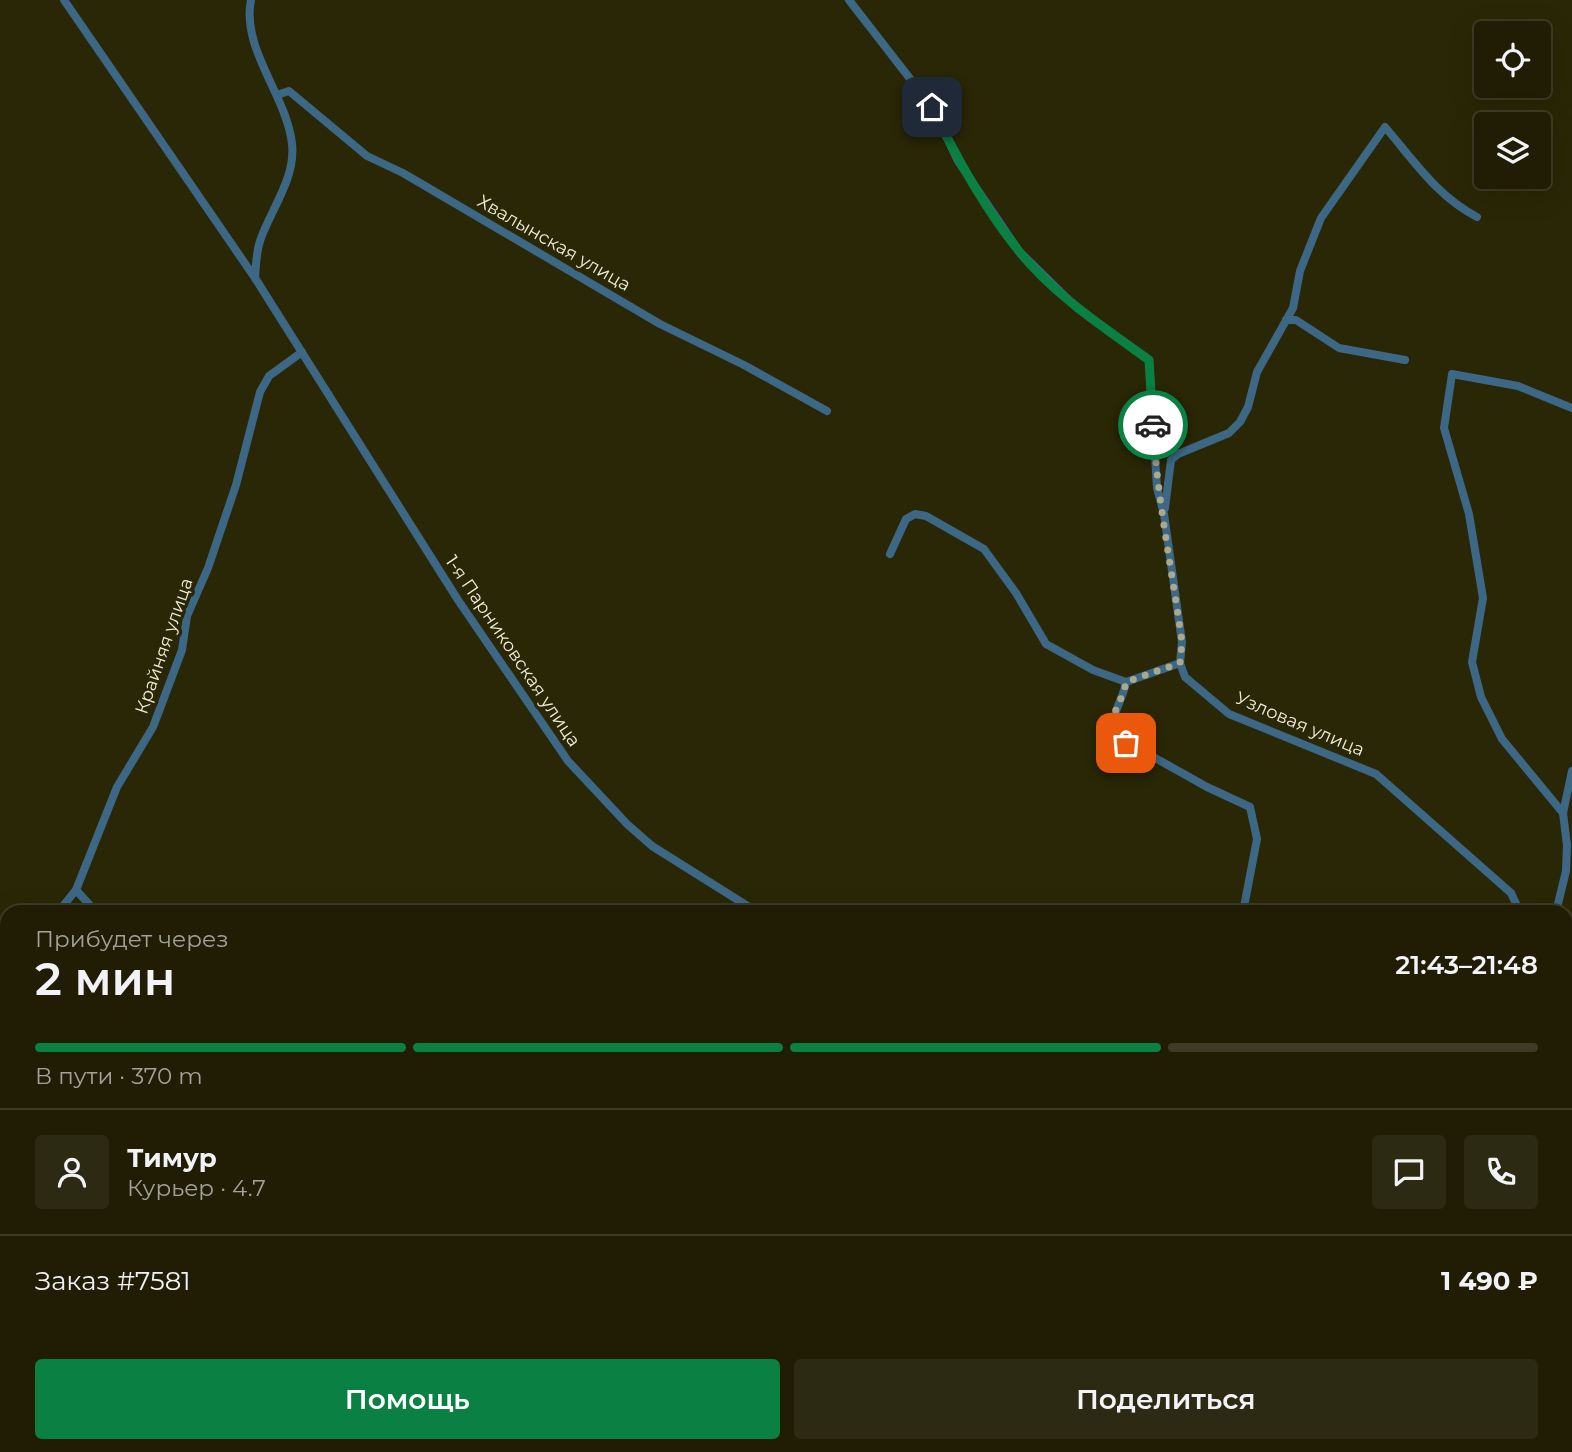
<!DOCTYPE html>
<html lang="ru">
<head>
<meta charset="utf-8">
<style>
  body { margin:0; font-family:Montserrat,sans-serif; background:#2d2a13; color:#f1f3f6; height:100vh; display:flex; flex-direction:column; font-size:26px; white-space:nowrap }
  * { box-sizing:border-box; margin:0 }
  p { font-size:23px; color:#a2a29a }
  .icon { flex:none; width:38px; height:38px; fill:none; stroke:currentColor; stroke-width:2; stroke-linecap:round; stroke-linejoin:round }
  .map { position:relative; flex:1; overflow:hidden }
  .panel { position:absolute; left:0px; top:905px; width:1573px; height:548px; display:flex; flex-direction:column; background:#201d04; border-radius:21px 21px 0 0; box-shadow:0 7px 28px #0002,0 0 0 2px #3d3b26 }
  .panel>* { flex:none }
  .buttons { position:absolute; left:1474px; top:21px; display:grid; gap:14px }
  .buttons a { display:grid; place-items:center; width:77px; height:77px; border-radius:7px; background:#201d04; box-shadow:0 7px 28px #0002,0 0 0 2px #3d3b26; font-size:35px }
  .pin { position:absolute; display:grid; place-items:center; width:60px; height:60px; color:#fff; margin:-30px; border-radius:14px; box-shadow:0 4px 10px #0006 }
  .courier { position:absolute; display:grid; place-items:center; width:70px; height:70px; margin:-35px; border:5px solid #0b8043; border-radius:50%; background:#fff; color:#222; box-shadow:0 2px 9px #0007 }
  .overview em { font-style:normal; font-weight:600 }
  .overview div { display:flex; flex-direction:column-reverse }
  .overview { display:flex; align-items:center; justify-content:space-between; height:119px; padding:0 35px }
  h1 { font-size:46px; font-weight:600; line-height:52px }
  .bar { display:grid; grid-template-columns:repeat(4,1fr); gap:10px 7px; align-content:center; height:84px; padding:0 35px }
  .bar i { height:9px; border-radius:5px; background:#3d3b26 }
  .bar .on { background:#0b8043 }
  .bar p { grid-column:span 4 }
  .line { display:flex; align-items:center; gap:18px; padding:0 35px; border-top:2px solid #3d3b26 }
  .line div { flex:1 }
  .round { display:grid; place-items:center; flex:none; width:74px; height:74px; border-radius:7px; background:#2d2a13 }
  .primary-button { display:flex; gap:14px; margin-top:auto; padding:14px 35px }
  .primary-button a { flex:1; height:80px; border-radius:7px; background:#0b8043; color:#fff; font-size:28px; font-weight:600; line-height:80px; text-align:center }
  .primary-button a+a { background:#2d2a13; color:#f1f3f6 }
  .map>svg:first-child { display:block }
  .green { fill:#4f4b1e }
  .forest { fill:#524d17 }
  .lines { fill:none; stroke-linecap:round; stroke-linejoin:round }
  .minor { stroke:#3c6886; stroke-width:8 }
  .done { stroke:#a9a890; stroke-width:7; stroke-dasharray:0 12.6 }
  .route { stroke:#0b8043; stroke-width:9 }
  .labels { text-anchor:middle; stroke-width:7; stroke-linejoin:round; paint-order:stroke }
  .street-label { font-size:18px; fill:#eeedda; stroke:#2a2706 }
</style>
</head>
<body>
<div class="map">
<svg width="1572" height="1452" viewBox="0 0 1572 1452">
  <rect width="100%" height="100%" fill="#2a2706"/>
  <polygon class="green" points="1572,1384 1572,1452 1506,1452 1512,1446 1566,1446 1566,1389"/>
  <polygon class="forest" points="1424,1446 1512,1446 1506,1452 1417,1452"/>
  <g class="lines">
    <g class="minor">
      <polyline points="64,0 255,278 458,600 568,761 627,824 652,846 757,912"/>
      <path d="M251,0c-10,49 36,96 41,144 4,34 -22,67 -32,97 -4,12 -4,25 -5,37"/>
      <polyline points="849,0 932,107 958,161 1019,251 1077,308 1149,360 1157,488 1164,514 1182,642 1180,663 1185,677 1229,714 1376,774 1511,893 1520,912"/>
      <polyline points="277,95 289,91 367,156 403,173 660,324 744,365 827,411"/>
      <polyline points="1286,320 1296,320 1339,348 1405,360"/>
      <path d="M1165,508l6,-48 7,-6 51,-21 11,-11 8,-15 9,-35 36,-64 7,-37 21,-53 64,-91c30,35 52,69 92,90"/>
      <polyline points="890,554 906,519 915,514 926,516 984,549 1016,593 1046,644 1093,670 1126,682"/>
      <path d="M1126,682c-3,19 -18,34 -10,54l91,51 43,20 7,32 -14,73"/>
      <polyline points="1126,682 1180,663"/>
      <polyline points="1563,813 1502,739 1481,697 1472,662 1483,598 1469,514 1444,428 1452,374 1518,386 1572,408"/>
      <polyline points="76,890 96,912"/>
      <polyline points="58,912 76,890 117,787 153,727 182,650 187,616 208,568 236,485 260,392 269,376 302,352"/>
      <polyline points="1556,912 1566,871 1567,845 1563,813 1572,771"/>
      <polyline points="1566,946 1572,946"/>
      <polyline points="0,995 7,985"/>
      <polyline points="1566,1029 1572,1032"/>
      <polyline points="0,1038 7,1045"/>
      <polyline points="1566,1206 1572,1210"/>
      <polyline points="0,1240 7,1248"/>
      <polyline points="163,1446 169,1452"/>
      <polyline points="467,1446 476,1452"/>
      <polyline points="87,1452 94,1446"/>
      <polyline points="633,1452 637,1446"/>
      <polyline points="811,1452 815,1446"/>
      <polyline points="1193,1452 1198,1446"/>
    </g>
  </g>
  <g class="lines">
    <path class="done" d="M1126,743c-27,-20 -4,-36 0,-61l54,-19 2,-21c-10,-72 -25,-144 -29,-217"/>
    <path class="route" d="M932,107c24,50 51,99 86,143 35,44 85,77 131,110l4,65"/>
  </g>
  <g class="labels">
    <g class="street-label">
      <text transform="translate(554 243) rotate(30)" y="6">Хвалынская улица</text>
      <text transform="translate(164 646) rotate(-71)" y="6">Крайняя улица</text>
      <text transform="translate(513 651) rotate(56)" y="6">1-я Парниковская улица</text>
      <text transform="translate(1300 724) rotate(23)" y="6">Узловая улица</text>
    </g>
  </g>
</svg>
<div class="buttons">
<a><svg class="icon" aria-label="locate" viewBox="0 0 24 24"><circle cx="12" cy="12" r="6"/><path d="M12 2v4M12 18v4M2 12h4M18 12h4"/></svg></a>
<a><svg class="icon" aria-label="layers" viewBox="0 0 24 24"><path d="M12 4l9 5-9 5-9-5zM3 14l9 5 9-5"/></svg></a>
</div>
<div class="pin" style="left:1126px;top:743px;background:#ea580c"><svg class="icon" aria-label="bag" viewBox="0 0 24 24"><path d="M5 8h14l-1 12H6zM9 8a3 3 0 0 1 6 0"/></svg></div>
<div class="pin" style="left:932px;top:107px;background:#1f2937"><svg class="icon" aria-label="home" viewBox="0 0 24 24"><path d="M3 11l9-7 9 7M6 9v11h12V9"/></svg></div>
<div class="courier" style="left:1153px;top:425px"><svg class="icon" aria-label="car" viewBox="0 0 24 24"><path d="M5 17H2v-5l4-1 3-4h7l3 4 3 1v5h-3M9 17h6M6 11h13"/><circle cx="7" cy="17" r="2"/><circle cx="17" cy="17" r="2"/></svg></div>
<section class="panel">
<div class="overview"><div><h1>2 мин</h1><p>Прибудет через</p></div><em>21:43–21:48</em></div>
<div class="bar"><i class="on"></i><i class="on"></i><i class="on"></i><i></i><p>В пути · 370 m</p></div>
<div class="line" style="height:126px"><a class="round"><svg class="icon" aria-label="person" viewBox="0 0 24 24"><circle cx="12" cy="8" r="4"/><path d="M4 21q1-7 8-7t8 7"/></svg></a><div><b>Тимур</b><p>Курьер · 4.7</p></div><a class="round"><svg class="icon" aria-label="chat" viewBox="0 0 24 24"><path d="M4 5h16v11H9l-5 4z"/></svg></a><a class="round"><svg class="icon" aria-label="phone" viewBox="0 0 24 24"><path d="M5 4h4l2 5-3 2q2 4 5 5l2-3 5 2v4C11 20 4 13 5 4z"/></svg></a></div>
<div class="line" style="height:91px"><div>Заказ #7581</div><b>1 490 ₽</b></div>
<div class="primary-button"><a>Помощь</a><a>Поделиться</a></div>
</section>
</div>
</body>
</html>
